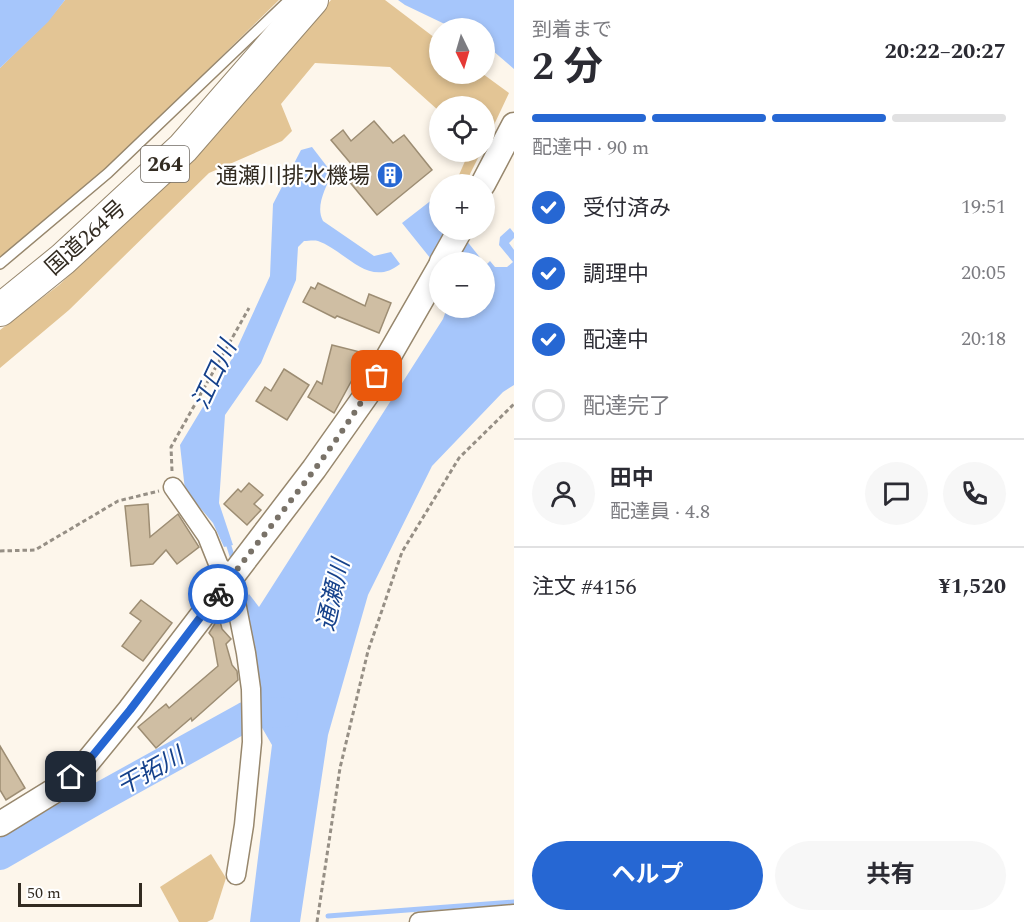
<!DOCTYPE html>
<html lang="ja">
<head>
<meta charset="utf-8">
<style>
  body { margin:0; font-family:Spectral,"Noto Sans JP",serif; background:#f7f7f7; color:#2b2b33; height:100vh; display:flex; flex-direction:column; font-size:22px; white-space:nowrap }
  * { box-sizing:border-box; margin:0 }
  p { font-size:20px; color:#7c7c81 }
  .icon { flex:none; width:33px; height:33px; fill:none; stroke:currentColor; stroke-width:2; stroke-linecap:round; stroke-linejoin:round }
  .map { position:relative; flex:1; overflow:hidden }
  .details { display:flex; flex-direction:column; background:#fff; width:510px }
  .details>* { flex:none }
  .needle { width:39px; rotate:175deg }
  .fabs { position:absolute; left:429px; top:18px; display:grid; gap:12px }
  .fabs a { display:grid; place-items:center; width:66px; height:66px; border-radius:50%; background:#fff; box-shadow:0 3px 9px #0003; font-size:30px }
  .scale { position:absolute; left:18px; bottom:15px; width:124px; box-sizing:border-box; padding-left:6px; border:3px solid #322b21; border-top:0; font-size:16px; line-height:21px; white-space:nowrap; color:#322b21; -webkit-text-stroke:4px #fff; paint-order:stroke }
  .pin { position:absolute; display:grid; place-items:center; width:51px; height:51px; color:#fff; margin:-26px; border-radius:12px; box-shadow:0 3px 9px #0006 }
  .courier { position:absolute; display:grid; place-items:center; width:60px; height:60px; margin:-30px; border:4px solid #2667d3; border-radius:50%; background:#fff; color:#222; box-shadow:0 2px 8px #0007 }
  .head em { font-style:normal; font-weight:700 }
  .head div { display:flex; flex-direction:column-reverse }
  .head { display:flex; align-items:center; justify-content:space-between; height:102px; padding:0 18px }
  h1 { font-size:39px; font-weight:700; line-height:45px }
  .bar { display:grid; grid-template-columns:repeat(4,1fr); gap:9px 6px; align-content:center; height:72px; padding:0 18px }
  .bar i { height:8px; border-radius:4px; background:#e1e1e2 }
  .bar .on { background:#2667d3 }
  .bar p { grid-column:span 4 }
  .line { display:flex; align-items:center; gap:15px; padding:0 18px; border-top:2px solid #e1e1e2 }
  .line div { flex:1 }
  .round { display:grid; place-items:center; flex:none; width:63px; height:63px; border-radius:32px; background:#f7f7f7 }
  ol { padding:0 18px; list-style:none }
  li { display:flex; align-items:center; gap:18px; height:66px }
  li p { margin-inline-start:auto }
  li .icon { padding:6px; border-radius:50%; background:#2667d3; color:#fff; stroke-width:4 }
  li:last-child { color:#7c7c81 }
  li i { width:33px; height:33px; border:3px solid #e1e1e2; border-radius:50% }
  .primary-button { display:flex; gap:12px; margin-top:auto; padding:12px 18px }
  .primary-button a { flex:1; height:69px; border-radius:36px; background:#2667d3; color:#fff; font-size:24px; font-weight:700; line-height:69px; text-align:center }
  .primary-button a+a { background:#f7f7f7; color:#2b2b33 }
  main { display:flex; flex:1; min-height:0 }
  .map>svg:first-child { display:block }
  .green { fill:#e3c595 }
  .water { fill:#a6c6fb }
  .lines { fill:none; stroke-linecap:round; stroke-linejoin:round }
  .stream { stroke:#a6c6fb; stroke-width:5 }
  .river { stroke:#a6c6fb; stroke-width:30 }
  .building { fill:#cfbea3; stroke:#9d8d73; stroke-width:1.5 }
  .lane-casing { stroke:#97876d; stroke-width:12 }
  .street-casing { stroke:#97876d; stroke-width:21 }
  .secondary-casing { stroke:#97876d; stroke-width:27 }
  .highway-casing { stroke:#97876d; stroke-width:34 }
  .path { stroke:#968f85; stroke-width:3; stroke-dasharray:4.5 3; stroke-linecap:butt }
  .lane { stroke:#fff; stroke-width:9 }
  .street { stroke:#fff; stroke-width:18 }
  .secondary { stroke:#fff; stroke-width:24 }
  .highway { stroke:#fff; stroke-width:32 }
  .done { stroke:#797268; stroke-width:6; stroke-dasharray:0 10.8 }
  .route { stroke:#2667d3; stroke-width:8 }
  .labels { text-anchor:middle; stroke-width:4.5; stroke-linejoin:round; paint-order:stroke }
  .shield { fill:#fff; stroke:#706b64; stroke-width:1.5 }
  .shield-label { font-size:21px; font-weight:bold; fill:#322b21 }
  .poi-label { font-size:22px; fill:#322b21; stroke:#fff; text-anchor:end }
  .street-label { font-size:22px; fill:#322b21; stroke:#fff }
  .water-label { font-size:24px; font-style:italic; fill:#15418b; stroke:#fff }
</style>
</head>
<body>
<main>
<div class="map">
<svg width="514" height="922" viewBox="0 0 514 922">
  <rect width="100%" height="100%" fill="#fdf6eb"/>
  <g class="green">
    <polygon points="65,0 279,0 106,170 0,258 0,68 47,22"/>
    <polygon points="331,0 385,0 439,41 440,74 483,74 509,93 485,144 484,106 440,106 439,111 390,67 315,63 281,104 292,131 282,141 209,173 69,310 0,368 0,330 59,285 188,165"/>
    <polygon points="469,152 481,152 465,184 455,184"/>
    <polygon points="211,854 226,878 213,919 207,922 179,922 160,887"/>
  </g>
  <g class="water">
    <polygon points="0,0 65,0 48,22 0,68"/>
    <polygon points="398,0 514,0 514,69 485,44 484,28 453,28 405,5"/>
    <path d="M312,147l20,26c-6,15 -17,33 -9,48l51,35 17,-4 9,12c-31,25 -54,-13 -82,-23 -4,-1 -10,0 -14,0l-6,6 -2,33 -35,83 -36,52 -6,88 14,42 -9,2 -11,-24 -28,-33 -5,-45 53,-88 37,-81 3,-72 28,-54z"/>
    <polygon points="433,199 439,207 440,230 458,230 486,265 490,261 495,267 507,267 513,262 499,245 500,237 510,228 514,233 514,238 509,243 514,250 514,385 503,392 432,466 368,595 328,735 300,922 250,922 272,745 261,726 257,697 259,678 238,609 249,594 259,607 443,319 447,308 484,308 484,262 440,262 439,269 402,223"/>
  </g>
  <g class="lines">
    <g class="stream">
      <polyline points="227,540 234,562"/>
      <polyline points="328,916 514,902"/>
    </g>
    <polyline class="river" points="0,855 97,799 245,717 259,713 283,712"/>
  </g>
  <g class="building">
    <polygon points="374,121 393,143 404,135 432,170 377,215 348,180 358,172 331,140 343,130 351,141"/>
    <polygon points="318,283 365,306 369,294 391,303 379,333 337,316 335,318 303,302 311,287 315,289"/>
    <polygon points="332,345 360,352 353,378 334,413 308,397 317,381 322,384"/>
    <polygon points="284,369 309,385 287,420 256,401 265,387 271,391"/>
    <polygon points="249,483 263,495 254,504 261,510 247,525 224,504 238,489 241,492"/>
    <polygon points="148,504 150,537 178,514 199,547 177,564 166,550 153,564 131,566 125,506"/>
    <polygon points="141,600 172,623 143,661 122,646 141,621 130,613"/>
    <polygon points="219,617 222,629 231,639 226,644 232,665 237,671 238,680 192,721 191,718 156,748 138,727 166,704 169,708 218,666 213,638 209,633"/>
    <polygon points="0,746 25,788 6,800 0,790"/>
  </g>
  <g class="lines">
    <defs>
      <polyline id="lane" points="0,264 108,173 289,0"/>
      <g id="street">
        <polyline points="173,487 207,536 219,566 231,577 246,653 251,689 252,742 244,825 236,875"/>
        <polyline points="419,922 514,914"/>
      </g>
      <g id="secondary">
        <polyline points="483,184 514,125"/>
        <polyline points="442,262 460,230"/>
        <polyline points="0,824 57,789 85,765 130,710 314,469 367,394 440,267"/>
      </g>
      <polyline id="highway" points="0,310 63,259 183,148 312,0"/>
    </defs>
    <use href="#lane" class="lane-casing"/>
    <use href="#street" class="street-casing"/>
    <use href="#secondary" class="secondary-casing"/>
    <use href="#highway" class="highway-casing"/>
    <g class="path">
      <polyline points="172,471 171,447 249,308"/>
      <polyline points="0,551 35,550 118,501 159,491"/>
      <polyline points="317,922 340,768 368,651 402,552 459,458 514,404"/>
    </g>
    <use href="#lane" class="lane"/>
    <use href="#street" class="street"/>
    <use href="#secondary" class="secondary"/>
    <use href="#highway" class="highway"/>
  </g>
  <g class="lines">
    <path class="done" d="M218,594c54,-71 114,-140 159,-218"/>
    <polyline class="route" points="71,777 85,765 130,710 218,594"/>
  </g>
  <defs>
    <symbol id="building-disc" viewBox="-11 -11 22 22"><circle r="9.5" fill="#2667d3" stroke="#fff"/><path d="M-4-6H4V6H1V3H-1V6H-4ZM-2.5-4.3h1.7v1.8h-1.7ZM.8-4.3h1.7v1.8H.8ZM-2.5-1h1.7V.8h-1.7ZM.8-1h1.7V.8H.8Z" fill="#fff"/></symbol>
  </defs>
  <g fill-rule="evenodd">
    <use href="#building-disc" x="375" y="160" width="30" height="30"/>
  </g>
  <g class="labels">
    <rect class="shield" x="141" y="146" width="48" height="36" rx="4.5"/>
    <g class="shield-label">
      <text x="165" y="171">264</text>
    </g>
    <g class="poi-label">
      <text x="370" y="183">通瀬川排水機場</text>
    </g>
    <g class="street-label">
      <text transform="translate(85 237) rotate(-42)" y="8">国道264号</text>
    </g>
    <g class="water-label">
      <text transform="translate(214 375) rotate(-65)" y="8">江口川</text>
      <text transform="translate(333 595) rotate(-77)" y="8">通瀬川</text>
      <text transform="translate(150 771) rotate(-29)" y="8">干拓川</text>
    </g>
  </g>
</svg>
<div class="fabs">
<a><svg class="needle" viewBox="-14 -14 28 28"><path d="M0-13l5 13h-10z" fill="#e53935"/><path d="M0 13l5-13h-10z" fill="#7c7c81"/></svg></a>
<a><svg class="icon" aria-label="locate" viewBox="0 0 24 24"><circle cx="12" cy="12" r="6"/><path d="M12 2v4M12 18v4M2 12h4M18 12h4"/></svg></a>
<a>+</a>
<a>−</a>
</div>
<div class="scale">50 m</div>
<div class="pin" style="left:377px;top:376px;background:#ea580c"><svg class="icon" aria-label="bag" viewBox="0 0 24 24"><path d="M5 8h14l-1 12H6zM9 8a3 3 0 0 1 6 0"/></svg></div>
<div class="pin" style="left:71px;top:777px;background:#1f2937"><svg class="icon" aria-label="home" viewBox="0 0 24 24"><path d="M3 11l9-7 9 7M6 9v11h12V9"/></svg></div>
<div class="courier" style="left:218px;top:594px"><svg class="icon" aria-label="bike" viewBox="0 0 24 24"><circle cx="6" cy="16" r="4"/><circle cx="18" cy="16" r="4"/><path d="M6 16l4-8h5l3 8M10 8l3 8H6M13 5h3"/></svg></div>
</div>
<section class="details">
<div class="head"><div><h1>2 分</h1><p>到着まで</p></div><em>20:22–20:27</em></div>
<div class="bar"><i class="on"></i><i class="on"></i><i class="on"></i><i></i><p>配達中 · 90 m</p></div>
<ol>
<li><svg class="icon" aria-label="check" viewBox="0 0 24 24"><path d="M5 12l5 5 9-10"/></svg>受付済み<p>19:51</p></li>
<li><svg class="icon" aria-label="check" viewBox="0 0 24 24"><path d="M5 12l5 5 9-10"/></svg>調理中<p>20:05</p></li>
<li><svg class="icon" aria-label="check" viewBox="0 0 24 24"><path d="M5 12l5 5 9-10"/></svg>配達中<p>20:18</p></li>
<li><i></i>配達完了</li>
</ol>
<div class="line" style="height:108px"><a class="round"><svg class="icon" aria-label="person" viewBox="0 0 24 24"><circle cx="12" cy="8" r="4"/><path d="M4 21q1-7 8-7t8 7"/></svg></a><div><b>田中</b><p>配達員 · 4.8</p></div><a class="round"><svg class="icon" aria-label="chat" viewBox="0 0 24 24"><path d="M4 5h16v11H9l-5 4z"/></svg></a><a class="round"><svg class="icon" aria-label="phone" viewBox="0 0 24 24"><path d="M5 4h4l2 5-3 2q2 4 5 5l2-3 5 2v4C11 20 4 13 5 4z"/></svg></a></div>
<div class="line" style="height:78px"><div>注文 #4156</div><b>¥1,520</b></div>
<div class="primary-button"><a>ヘルプ</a><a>共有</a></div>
</section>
</main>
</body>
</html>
